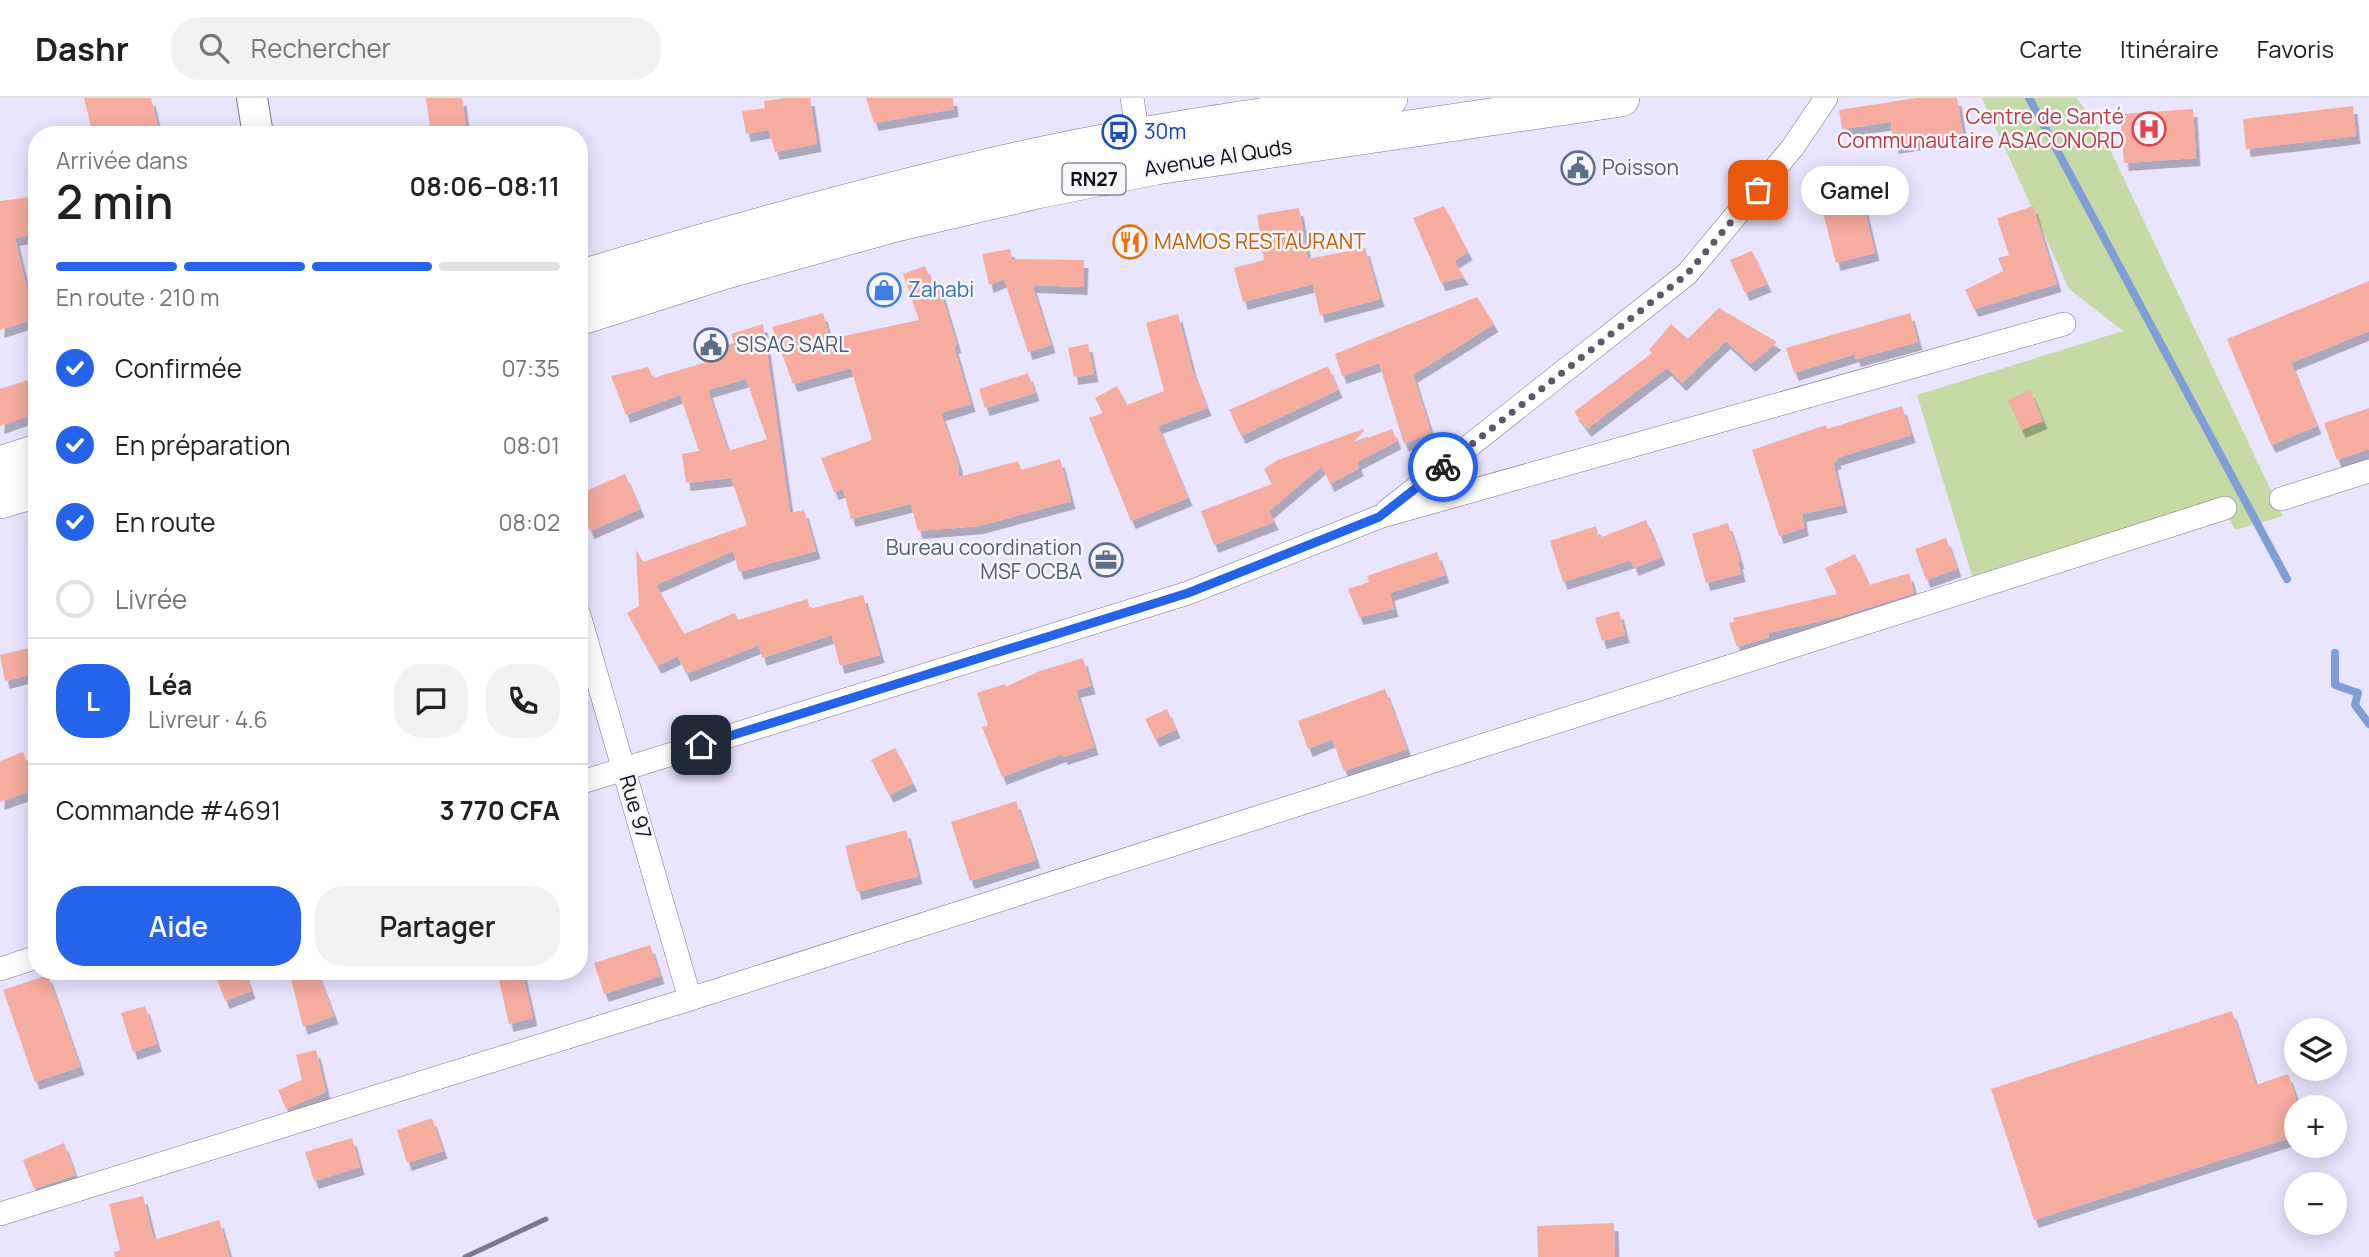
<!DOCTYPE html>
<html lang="fr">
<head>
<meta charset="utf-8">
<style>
  body { margin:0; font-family:Manrope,sans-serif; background:#f2f2f2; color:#202124; height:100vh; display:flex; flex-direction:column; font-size:26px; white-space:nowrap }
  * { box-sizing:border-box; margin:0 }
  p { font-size:23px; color:#757577 }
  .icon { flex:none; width:38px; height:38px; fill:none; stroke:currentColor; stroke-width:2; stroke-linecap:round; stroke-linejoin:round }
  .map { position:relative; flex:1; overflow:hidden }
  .details { position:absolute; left:28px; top:28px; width:560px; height:854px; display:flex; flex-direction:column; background:#fff; border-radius:28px; box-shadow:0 4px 18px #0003 }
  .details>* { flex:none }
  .controls { position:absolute; left:2284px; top:920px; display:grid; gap:14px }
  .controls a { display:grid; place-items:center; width:63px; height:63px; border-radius:50%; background:#fff; box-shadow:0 4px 18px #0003; font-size:35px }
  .pin { position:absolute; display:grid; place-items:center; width:60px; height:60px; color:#fff; margin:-30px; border-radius:14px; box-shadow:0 4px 10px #0006 }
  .courier { position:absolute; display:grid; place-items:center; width:70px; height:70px; margin:-35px; border:5px solid #2563eb; border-radius:50%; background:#fff; color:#222; box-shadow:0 2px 9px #0007 }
  .bubble { position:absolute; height:49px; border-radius:24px; background:#fff; box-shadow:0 4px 18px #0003; font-size:23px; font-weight:600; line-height:49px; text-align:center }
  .head em { font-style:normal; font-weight:600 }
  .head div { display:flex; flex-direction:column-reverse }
  .head { display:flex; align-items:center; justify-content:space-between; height:119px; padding:0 28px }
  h1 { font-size:46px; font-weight:600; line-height:52px }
  .bar { display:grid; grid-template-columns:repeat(4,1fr); gap:10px 7px; align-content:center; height:84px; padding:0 28px }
  .bar i { height:9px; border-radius:5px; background:#e0e0e0 }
  .bar .selected { background:#2563eb }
  .bar p { grid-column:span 4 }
  .line { display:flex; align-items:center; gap:18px; padding:0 28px; border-top:2px solid #e0e0e0 }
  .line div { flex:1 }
  .round { display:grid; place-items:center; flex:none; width:74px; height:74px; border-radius:28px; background:#f2f2f2 }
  ol { padding:0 28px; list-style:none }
  li { display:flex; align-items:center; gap:21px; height:77px }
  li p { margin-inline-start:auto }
  li .icon { padding:7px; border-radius:50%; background:#2563eb; color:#fff; stroke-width:4 }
  li:last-child { color:#757577 }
  li i { width:38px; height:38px; border:4px solid #e0e0e0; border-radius:50% }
  .button { display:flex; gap:14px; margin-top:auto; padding:14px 28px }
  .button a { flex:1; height:80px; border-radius:28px; background:#2563eb; color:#fff; font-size:28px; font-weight:600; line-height:80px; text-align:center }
  .button a+a { background:#f2f2f2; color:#202124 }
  header { display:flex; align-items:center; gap:42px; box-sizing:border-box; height:98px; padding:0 35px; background:#fff; border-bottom:2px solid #e0e0e0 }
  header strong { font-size:33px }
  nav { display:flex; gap:38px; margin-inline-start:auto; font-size:24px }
  .search { width:490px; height:63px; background:#f2f2f2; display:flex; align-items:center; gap:18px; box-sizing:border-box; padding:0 24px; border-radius:28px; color:#757577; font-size:26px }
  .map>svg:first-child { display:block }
  .green { fill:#c5daa4 }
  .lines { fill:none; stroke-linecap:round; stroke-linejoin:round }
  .stream { stroke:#7f9ed7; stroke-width:8 }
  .building { fill:#f6ac9f; fill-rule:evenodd; filter:url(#shadow) }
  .minor-casing { stroke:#77718d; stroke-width:24 }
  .tertiary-casing { stroke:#77718d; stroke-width:32 }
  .primary-casing { stroke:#77718d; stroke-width:38 }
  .minor { stroke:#fff; stroke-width:23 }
  .tertiary { stroke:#fff; stroke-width:30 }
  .primary { stroke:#fff; stroke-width:37 }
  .rail { stroke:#7d798c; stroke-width:5 }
  .done { stroke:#5c5868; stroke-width:7; stroke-dasharray:0 12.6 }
  .route { stroke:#2563eb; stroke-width:9 }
  .labels { text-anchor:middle; stroke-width:5; stroke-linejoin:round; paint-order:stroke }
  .shield { fill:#f7f6fc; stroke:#55525c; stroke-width:2 }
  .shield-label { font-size:19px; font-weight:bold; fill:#0f0c17 }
  .health-label { font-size:21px; fill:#be3a42; stroke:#f7f6fc; text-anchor:end }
  .transit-label { font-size:21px; fill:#164399; stroke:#f7f6fc; text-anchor:start }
  .street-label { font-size:21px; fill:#0f0c17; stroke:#f7f6fc }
  .service-label { font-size:21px; fill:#4e5e75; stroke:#f7f6fc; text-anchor:start }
  .food-label { font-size:21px; fill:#c56008; stroke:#f7f6fc; text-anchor:start }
  .shop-label { font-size:21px; fill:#366cbe; stroke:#f7f6fc; text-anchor:start }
</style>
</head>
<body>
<header>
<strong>Dashr</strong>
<div class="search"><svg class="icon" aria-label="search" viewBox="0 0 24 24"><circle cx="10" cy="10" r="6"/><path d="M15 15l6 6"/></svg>Rechercher</div>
<nav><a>Carte</a><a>Itinéraire</a><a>Favoris</a></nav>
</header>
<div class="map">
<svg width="2369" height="1159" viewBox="0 0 2369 1159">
  <defs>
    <filter id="shadow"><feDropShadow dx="4.5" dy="8" stdDeviation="0" flood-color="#0004"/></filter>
  </defs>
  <rect width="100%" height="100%" fill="#eae5ff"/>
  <polygon class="green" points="1982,0 2076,0 2099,28 2283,418 2235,432 2218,401 1972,478 1917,297 2123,233 2069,191"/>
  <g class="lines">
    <g class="stream">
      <polyline points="2029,0 2287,481"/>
      <polyline points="2335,555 2335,587 2358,595 2355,607 2369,626"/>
    </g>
  </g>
  <g class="building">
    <polygon points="84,0 151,0 160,37 93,37"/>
    <polygon points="426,0 462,0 467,37 431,37"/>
    <polygon points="785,0 810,0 817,46 775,54 769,32 746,36 742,13 765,10 764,3"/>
    <polygon points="866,0 953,0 954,11 874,25"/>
    <polygon points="1916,0 1957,0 1963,37 1894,48 1891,24 1842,31 1839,12"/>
    <polygon points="2353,8 2356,38 2246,51 2243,21"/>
    <polygon points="2193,11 2196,60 2124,65 2120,16"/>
    <polygon points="1860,93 1875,155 1836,165 1820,103"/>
    <polygon points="37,98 37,136 15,140 34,221 0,232 0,103"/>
    <polygon points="1444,108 1468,154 1454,163 1464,179 1441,185 1413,120"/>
    <polygon points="2033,108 2057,186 1974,211 1965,192 2003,173 1998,160 2009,157 1997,120"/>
    <polygon points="1299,110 1308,161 1365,150 1380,201 1320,217 1313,186 1243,204 1234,170 1264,162 1257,117"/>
    <polygon points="1010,151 1012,161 1084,162 1083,189 1032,187 1051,247 1028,254 1004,181 989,187 982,156"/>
    <polygon points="1752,153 1767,186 1745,195 1730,162"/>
    <polygon points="925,168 932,186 938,184 957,247 954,248 971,306 941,315 958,365 959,379 1018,363 1021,372 1060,361 1071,403 979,428 918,433 911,406 851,421 843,391 834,394 821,360 872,342 851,270 793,286 772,229 823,215 830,241 919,222 903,176"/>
    <polygon points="2369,183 2369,233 2291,265 2317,328 2271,347 2227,241"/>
    <polygon points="1477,199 1494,226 1413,277 1431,334 1404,346 1379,265 1342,278 1335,256"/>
    <polygon points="1719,210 1777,244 1751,266 1726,243 1682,285 1667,270 1587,331 1574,314 1652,255 1649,252 1671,226 1688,241"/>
    <polygon points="1910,215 1918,244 1856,261 1855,256 1794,275 1786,250"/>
    <polygon points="1178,216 1192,271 1207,310 1158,328 1188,400 1131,423 1089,320 1103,315 1095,300 1117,288 1127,307 1164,293 1146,225"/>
    <path d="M763,226l27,189 14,-3 12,41 -77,21 -6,-21 -77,34 28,49 51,-21 3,7 69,-21 3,10 53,-14 17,60 -40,11 -8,-31 -70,23 -3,-13 -73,29 -8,-18 -21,10 -30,-53 12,-7 -3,-56 7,12 104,-37 -16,-47 -45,5 -4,-29 17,-3 -19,-56 -54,20 -15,-39 37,-9 5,11 64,-19 -3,-10 20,-6 -3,-9zM746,281l21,60 -39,12 -20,-61z"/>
    <polygon points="1088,246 1094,276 1074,279 1068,250"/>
    <polygon points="1328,268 1338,292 1241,338 1229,312"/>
    <polygon points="1028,275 1035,295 985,310 979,291"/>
    <polygon points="37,279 37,315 0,328 0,291"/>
    <polygon points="2030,292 2043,323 2021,332 2008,302"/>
    <polygon points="1902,308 1911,337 1836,360 1837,363 1833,364 1843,407 1802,416 1804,430 1779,438 1752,352 1826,327 1827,331"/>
    <polygon points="2369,310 2369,351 2337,362 2324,325"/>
    <polygon points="1363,331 1364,333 1352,346 1392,331 1397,343 1357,364 1359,370 1330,386 1322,368 1269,413 1274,424 1214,447 1201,413 1272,386 1264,371 1278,362"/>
    <polygon points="625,376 640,411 590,433 579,408 579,396"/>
    <polygon points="1646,422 1661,459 1634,470 1631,462 1563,484 1550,443 1596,428 1599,440"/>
    <polygon points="1728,425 1740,463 1738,463 1741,476 1706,485 1692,436"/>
    <polygon points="1946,440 1957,471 1926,482 1915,451"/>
    <polygon points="1437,454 1445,477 1390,495 1394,511 1359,519 1348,491 1369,484 1367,478"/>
    <polygon points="1855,456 1869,487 1909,475 1914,495 1839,519 1768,535 1769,539 1737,549 1729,525 1734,524 1733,520 1837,496 1825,470"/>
    <polygon points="1619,513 1625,537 1602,543 1595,520"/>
    <polygon points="37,548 37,575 5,583 0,557"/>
    <polygon points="1083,560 1091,588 1076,592 1094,649 1063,659 1062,656 1002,679 982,629 988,627 977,595 1005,586 1006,589 1040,573"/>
    <polygon points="1385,591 1407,651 1344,673 1332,641 1308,651 1298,623"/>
    <polygon points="1167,611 1176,632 1155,641 1145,621"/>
    <polygon points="895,650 913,685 889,697 871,662"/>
    <polygon points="23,654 37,691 0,704 0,663"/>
    <polygon points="1016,703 1036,762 970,783 951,724"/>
    <polygon points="906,732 918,778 857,794 845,748"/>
    <polygon points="650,847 660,878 604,896 594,865"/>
    <polygon points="214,873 244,873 251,893 225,903"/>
    <polygon points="289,873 317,873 334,918 303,929"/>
    <polygon points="497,873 522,873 533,920 509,926"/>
    <polygon points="48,877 80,969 35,984 3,892"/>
    <polygon points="145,908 157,946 133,954 121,915"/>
    <polygon points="2232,913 2256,987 2288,976 2296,1000 2296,1038 2034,1122 1991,991"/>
    <polygon points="316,952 326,994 286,1011 278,992 302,982 296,957"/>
    <polygon points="432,1020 443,1053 407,1065 397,1032"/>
    <polygon points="352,1040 360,1069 314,1083 305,1054"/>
    <polygon points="64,1045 75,1077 34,1091 23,1062"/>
    <polygon points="143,1098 154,1142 219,1122 230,1159 115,1159 114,1154 120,1152 109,1106"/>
    <polygon points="1614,1125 1615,1159 1538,1159 1537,1128"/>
  </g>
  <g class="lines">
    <defs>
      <g id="minor">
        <polyline points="1132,0 1138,38"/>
        <polyline points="2281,401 2369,373"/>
        <polyline points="1387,413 1687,176 1793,49 1826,0"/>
        <polyline points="579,517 690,901"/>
        <polyline points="579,685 1188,495 1379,419 2064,226"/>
        <polyline points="0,871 37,859"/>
        <polyline points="0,1116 690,901 2225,410"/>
      </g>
      <polyline id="tertiary" points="252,0 258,37"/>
      <g id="primary">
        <path d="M579,181c149,-45 298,-87 450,-121 118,-26 239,-42 360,-60"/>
        <polyline points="579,219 723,173 896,125 1037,92 1156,68 1621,0"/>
        <polyline points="0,367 37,355"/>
        <polyline points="0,402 37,391"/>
      </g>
    </defs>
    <use href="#minor" class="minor-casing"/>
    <use href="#tertiary" class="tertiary-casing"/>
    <use href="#primary" class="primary-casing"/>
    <use href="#minor" class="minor"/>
    <use href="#tertiary" class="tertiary"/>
    <use href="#primary" class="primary"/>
    <polyline class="rail" points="465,1159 546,1121"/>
  </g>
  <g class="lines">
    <polyline class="done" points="1443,369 1687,176 1758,92"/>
    <polyline class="route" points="701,647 1188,495 1379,419 1443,369"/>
  </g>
  <defs>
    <symbol id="hospital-ring" viewBox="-11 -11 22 22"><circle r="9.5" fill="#f7f6fc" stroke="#e0444e" stroke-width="1.5"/><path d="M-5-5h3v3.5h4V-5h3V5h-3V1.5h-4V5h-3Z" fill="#e0444e"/></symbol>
    <symbol id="bus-ring" viewBox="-11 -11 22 22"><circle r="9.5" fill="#f7f6fc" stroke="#1a4fb4" stroke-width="1.5"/><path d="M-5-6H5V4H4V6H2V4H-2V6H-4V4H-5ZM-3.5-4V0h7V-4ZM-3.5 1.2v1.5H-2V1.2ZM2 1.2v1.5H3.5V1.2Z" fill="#1a4fb4"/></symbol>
    <symbol id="civic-ring" viewBox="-11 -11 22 22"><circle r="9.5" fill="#f7f6fc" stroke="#5c6f8a" stroke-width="1.5"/><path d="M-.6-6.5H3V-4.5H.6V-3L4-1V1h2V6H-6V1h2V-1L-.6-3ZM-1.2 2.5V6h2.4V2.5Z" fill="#5c6f8a"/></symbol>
    <symbol id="restaurant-ring" viewBox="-11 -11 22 22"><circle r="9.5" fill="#f7f6fc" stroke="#e8710a" stroke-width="1.5"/><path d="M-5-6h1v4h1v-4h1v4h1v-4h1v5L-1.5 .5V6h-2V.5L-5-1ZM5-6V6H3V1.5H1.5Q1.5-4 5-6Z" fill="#e8710a"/></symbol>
    <symbol id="shop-ring" viewBox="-11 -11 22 22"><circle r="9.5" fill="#f7f6fc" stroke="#3f7fe0" stroke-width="1.5"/><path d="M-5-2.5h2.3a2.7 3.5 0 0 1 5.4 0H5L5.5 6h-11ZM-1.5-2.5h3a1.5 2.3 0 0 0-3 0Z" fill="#3f7fe0"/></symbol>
    <symbol id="office-ring" viewBox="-11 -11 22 22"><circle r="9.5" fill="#f7f6fc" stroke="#5c6f8a" stroke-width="1.5"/><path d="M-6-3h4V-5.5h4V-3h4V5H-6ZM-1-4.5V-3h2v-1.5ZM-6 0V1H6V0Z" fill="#5c6f8a"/></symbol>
  </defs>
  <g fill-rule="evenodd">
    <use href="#hospital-ring" x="2130" y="12" width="38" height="38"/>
    <use href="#bus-ring" x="1100" y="15" width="38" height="38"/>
    <use href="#civic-ring" x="1559" y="51" width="38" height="38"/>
    <use href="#restaurant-ring" x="1111" y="125" width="38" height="38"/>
    <use href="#shop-ring" x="865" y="173" width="38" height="38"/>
    <use href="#civic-ring" x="692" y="228" width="38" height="38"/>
    <use href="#office-ring" x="1087" y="443" width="38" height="38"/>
  </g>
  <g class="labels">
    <rect class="shield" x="1062.5" y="65.5" width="63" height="31" rx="5"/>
    <g class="shield-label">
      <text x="1094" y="88">RN27</text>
    </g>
    <g class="health-label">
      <text x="2124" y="26">Centre de Santé<tspan x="2124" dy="24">Communautaire ASACONORD</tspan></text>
    </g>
    <g class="transit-label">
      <text x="1144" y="41">30m</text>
    </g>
    <g class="street-label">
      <text transform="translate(1218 60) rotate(-9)" y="7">Avenue Al Quds</text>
      <text transform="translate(635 709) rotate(74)" y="7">Rue 97</text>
    </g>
    <g class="service-label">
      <text x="1602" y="77">Poisson</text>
      <text x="736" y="254">SISAG SARL</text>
      <text x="1082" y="457" text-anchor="end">Bureau coordination<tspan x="1082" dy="24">MSF OCBA</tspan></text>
    </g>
    <g class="food-label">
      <text x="1154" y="151">MAMOS RESTAURANT</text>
    </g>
    <g class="shop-label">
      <text x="908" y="199">Zahabi</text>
    </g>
  </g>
</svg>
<div class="controls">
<a><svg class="icon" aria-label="layers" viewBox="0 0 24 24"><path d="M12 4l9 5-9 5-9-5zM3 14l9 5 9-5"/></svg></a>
<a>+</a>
<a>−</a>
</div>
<div class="pin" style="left:1758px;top:92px;background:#ea580c"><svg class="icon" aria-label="bag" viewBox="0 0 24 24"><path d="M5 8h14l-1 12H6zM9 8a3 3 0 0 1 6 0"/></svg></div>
<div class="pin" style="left:701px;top:647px;background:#1f2937"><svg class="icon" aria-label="home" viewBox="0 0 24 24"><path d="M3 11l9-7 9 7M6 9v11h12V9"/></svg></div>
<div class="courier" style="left:1443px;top:369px"><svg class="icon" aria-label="bike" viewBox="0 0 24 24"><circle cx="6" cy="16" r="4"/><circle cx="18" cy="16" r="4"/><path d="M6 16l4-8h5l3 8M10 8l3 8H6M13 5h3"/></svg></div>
<div class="bubble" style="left:1801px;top:68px;width:108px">Gamel</div>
<section class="details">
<div class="head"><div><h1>2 min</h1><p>Arrivée dans</p></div><em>08:06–08:11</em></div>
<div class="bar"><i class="selected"></i><i class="selected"></i><i class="selected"></i><i></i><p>En route · 210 m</p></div>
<ol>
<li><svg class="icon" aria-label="check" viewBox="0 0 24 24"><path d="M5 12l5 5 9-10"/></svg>Confirmée<p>07:35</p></li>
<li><svg class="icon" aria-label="check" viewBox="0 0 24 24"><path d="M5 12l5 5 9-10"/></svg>En préparation<p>08:01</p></li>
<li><svg class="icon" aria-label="check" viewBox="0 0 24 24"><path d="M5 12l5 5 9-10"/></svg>En route<p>08:02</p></li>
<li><i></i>Livrée</li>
</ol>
<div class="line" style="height:126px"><b class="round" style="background:#2563eb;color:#fff">L</b><div><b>Léa</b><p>Livreur · 4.6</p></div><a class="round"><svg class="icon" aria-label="chat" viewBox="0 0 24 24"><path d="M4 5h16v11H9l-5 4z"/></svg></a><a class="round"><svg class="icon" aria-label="phone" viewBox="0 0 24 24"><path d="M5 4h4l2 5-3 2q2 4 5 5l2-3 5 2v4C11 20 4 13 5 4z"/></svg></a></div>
<div class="line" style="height:91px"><div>Commande #4691</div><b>3 770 CFA</b></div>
<div class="button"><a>Aide</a><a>Partager</a></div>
</section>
</div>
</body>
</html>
